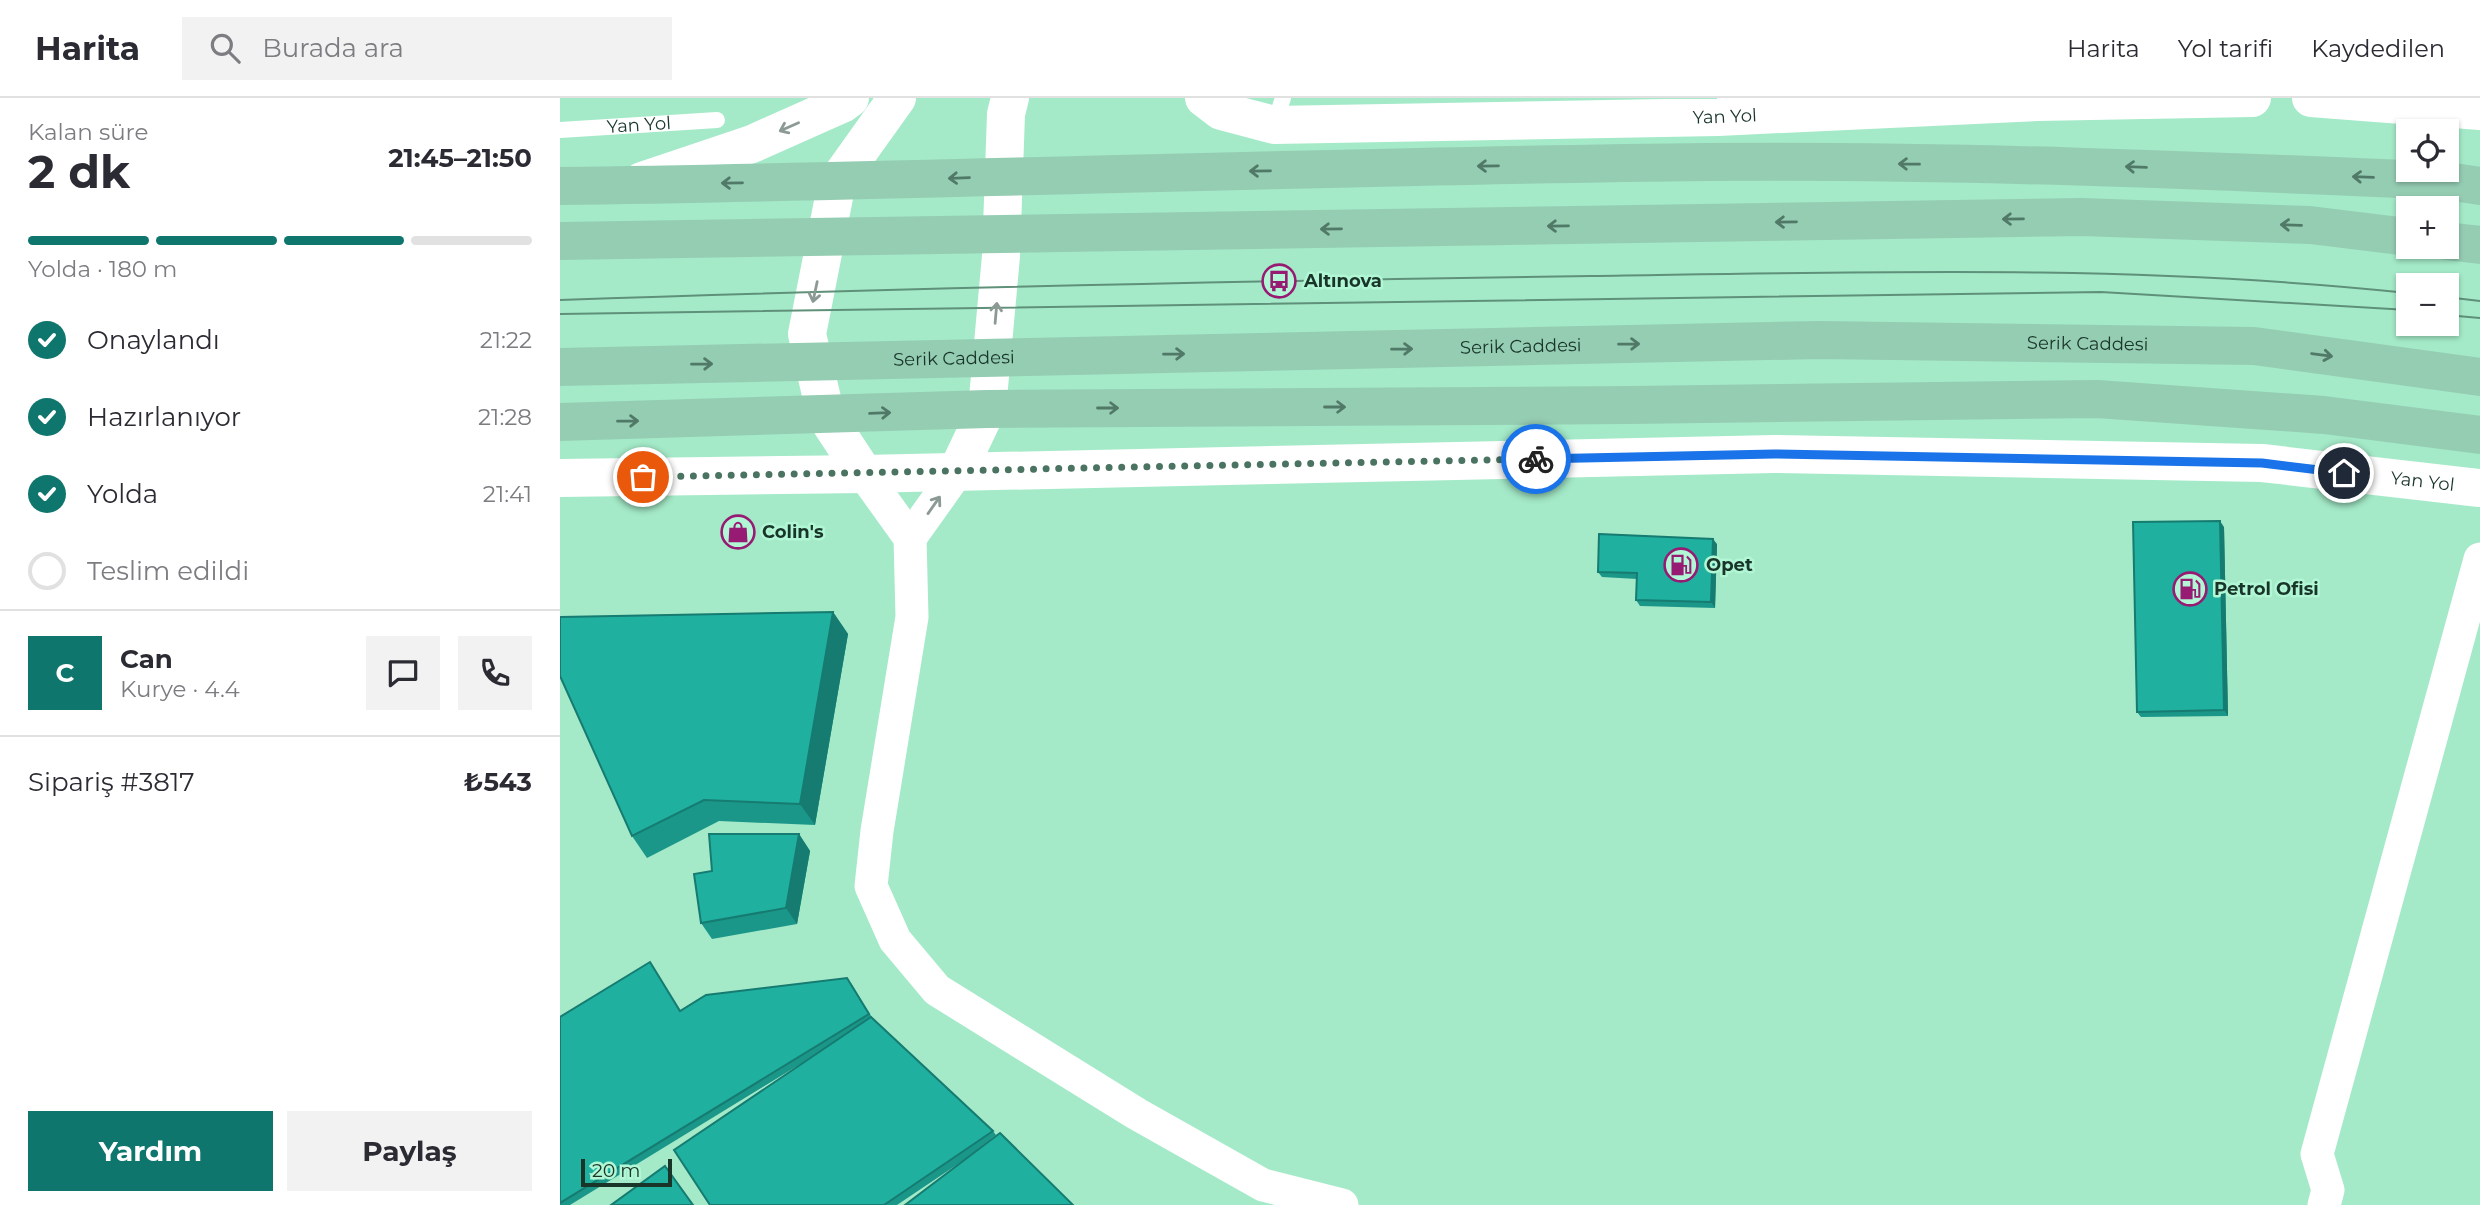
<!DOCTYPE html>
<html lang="tr">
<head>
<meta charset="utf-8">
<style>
  body { margin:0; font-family:Montserrat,sans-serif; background:#f2f2f3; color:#2b2b33; height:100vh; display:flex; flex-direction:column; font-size:26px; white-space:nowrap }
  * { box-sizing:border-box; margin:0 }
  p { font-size:23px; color:#7c7c81 }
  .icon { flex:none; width:38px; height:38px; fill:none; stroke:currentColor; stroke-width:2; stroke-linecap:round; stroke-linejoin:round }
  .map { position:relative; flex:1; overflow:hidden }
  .sheet { display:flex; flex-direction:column; background:#fff; width:560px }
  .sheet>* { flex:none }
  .controls { position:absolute; left:1836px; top:21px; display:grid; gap:14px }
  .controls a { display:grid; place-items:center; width:63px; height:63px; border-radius:0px; background:#fff; box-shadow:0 2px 5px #0004; font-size:35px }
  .scale { position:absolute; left:21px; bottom:18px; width:91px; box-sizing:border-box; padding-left:7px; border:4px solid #193529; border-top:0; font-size:19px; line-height:24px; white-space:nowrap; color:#193529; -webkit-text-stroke:5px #b1f7d5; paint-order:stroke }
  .pin { position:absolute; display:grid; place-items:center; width:60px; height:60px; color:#fff; margin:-30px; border:4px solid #fff; border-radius:50%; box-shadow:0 2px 7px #0007 }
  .courier { position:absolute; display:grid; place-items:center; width:70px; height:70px; margin:-35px; border:5px solid #1a73e8; border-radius:50%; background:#fff; color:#222; box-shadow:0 2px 9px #0007 }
  .summary em { font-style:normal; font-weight:700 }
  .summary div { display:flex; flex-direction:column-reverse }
  .summary { display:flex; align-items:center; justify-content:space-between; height:119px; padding:0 28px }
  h1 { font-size:46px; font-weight:700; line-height:52px }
  .bar { display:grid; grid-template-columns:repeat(4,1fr); gap:10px 7px; align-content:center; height:84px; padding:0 28px }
  .bar i { height:9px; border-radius:5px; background:#e1e1e2 }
  .bar .selected { background:#0f766e }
  .bar p { grid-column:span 4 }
  .line { display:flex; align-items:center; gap:18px; padding:0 28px; border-top:2px solid #e1e1e2 }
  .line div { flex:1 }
  .round { display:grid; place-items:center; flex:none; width:74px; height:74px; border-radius:0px; background:#f2f2f3 }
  ol { padding:0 28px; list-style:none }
  li { display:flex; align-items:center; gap:21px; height:77px }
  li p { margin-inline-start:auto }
  li .icon { padding:7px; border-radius:50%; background:#0f766e; color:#fff; stroke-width:4 }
  li:last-child { color:#7c7c81 }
  li i { width:38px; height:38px; border:4px solid #e1e1e2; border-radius:50% }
  .cta { display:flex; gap:14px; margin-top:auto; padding:14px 28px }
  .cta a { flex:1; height:80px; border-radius:0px; background:#0f766e; color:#fff; font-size:28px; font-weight:700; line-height:80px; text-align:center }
  .cta a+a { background:#f2f2f3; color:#2b2b33 }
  header { display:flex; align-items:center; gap:42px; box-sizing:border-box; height:98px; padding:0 35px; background:#fff; border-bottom:2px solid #e1e1e2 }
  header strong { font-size:33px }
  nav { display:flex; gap:38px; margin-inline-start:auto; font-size:24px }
  .search { width:490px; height:63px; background:#f2f2f3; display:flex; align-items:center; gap:18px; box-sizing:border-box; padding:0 24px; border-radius:0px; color:#7c7c81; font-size:26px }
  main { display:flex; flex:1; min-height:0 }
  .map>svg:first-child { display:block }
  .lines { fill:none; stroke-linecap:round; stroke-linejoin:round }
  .service { stroke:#fff; stroke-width:16 }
  .minor { stroke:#fff; stroke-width:33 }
  .tertiary { stroke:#fff; stroke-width:38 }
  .trunk { stroke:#95cdb3; stroke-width:38 }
  .tram { stroke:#5f9079; stroke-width:2 }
  .wall { fill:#1b978a }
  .shaded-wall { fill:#167b70 }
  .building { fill:#1fb0a0; stroke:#167b70; stroke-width:2 }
  .oneway { stroke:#8c9a94 }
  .oneway2 { stroke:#517967 }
  .done { stroke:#4a7461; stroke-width:7; stroke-dasharray:0 12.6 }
  .route { stroke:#1a73e8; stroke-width:9 }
  .labels { text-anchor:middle; stroke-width:5; stroke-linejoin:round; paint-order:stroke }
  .street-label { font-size:18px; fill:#193529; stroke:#b1f7d5 }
  .poi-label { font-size:18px; font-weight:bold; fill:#193529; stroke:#b1f7d5; text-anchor:start }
</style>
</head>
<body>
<header>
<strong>Harita</strong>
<div class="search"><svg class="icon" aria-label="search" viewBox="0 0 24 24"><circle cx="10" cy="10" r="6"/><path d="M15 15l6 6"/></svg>Burada ara</div>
<nav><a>Harita</a><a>Yol tarifi</a><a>Kaydedilen</a></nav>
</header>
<main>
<section class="sheet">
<div class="summary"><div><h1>2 dk</h1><p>Kalan süre</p></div><em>21:45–21:50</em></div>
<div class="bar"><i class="selected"></i><i class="selected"></i><i class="selected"></i><i></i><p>Yolda · 180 m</p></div>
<ol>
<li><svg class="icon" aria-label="check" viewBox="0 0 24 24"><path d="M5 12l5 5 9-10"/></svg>Onaylandı<p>21:22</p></li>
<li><svg class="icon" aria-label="check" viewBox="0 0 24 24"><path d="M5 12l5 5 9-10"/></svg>Hazırlanıyor<p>21:28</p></li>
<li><svg class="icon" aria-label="check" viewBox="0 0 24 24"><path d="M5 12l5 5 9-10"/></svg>Yolda<p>21:41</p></li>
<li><i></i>Teslim edildi</li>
</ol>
<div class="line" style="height:126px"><b class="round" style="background:#0f766e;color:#fff">C</b><div><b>Can</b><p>Kurye · 4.4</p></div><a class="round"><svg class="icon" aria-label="chat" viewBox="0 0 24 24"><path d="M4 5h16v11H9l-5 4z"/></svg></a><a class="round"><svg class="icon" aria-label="phone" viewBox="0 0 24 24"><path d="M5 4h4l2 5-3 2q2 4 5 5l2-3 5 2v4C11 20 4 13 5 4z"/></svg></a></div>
<div class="line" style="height:91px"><div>Sipariş #3817</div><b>₺543</b></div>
<div class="cta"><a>Yardım</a><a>Paylaş</a></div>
</section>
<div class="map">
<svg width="1920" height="1107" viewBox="0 0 1920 1107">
  <rect width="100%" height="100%" fill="#a4eac8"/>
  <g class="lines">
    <g class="service">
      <polyline points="714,27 723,0"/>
      <path id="s1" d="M0,32l157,-10"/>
    </g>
    <g class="minor">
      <polyline points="304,376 350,440 352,519 317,733 311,788 335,842 377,892 577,1016 703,1087 782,1107"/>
      <polyline points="350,440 397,374"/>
      <polyline points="1764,1107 1768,1092 1757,1056 1920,461"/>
    </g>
    <g class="tertiary">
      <path id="s2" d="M644,0l17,13 53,14 444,-8 319,-15 215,-4"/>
      <polyline points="1751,0 1920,13"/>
      <polyline points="82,83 192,46 282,6 290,0"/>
      <polyline points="397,374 427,311 441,158 446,16 450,0"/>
      <polyline points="304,376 266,318 247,236 277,84 337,0"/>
      <path id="s3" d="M0,380l304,-4 910,-20 488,9 218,25"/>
    </g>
    <g class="trunk">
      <path d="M0,88c383,-5 765,-20 1148,-24 246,-2 493,8 739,19l33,5"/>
      <polyline points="0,143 1521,119 1750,127 1848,139"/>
      <polyline points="1886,143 1920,147"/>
      <path id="s4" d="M0,269l1259,-27 435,6 226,31"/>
      <polyline points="0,324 427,311 1070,307 1537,301 1764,317 1920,337"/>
    </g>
    <g class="tram">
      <polyline points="1886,199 1920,203"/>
      <path d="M0,202c344,-12 687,-19 1031,-24 274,-4 545,-12 817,17"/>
      <polyline points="0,216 1541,194 1848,212"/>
      <polyline points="1886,217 1920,220"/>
    </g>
  </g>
  <g class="wall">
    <polygon points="1664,429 1668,618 1581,619 1577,614"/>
    <polygon points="1157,446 1155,510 1080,508 1076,502 1077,481 1042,479 1038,474"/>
    <polygon points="273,514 288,536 255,727 159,723 87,760 72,738"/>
    <polygon points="239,736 250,753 237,826 152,841 141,825 152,773"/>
    <polygon points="291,885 313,921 433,1033 436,1037 404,1062 337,1107 150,1107 247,962 10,1107 0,1107 0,919 120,913"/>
  </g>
  <g class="shaded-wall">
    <polygon points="1660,423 1664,429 1668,618 1664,612"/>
    <polygon points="1153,441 1157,446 1155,510 1151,504"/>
    <polygon points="273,514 288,536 255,727 240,706"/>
    <polygon points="239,736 250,753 237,826 226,810"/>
  </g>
  <g class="building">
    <polygon points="1660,423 1664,612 1577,614 1573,424"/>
    <polygon points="1039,436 1153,441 1151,504 1076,502 1077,475 1038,474"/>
    <polygon points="273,514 240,706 144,702 72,738 0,578 0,519"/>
    <polygon points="149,736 239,736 226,810 141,825 134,776 152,773"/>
    <polygon points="90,864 120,913 146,897 287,880 309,916 0,1105 0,919"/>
    <polygon points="311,919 433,1033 324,1107 150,1107 114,1052"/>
    <polygon points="440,1035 513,1107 345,1107"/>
    <polygon points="105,1068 133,1107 51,1107"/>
  </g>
  <defs><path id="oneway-shaft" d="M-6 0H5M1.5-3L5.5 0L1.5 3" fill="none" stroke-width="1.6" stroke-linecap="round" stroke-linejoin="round" transform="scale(1.75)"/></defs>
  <g class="oneway">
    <use href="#oneway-shaft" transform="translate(229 29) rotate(156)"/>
    <use href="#oneway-shaft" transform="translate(255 194) rotate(102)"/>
    <use href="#oneway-shaft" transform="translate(436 215) rotate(-85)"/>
    <use href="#oneway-shaft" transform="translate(374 407) rotate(-55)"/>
  </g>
  <g class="oneway2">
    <use href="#oneway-shaft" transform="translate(1349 66) rotate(-179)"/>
    <use href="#oneway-shaft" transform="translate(928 68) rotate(179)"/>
    <use href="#oneway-shaft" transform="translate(1576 69) rotate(-178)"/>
    <use href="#oneway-shaft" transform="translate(700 73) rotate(179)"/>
    <use href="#oneway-shaft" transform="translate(1803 79) rotate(-178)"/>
    <use href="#oneway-shaft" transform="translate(399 80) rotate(178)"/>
    <use href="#oneway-shaft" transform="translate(172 85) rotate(179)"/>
    <use href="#oneway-shaft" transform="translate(1453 121) rotate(179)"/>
    <use href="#oneway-shaft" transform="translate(1226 124) rotate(179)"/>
    <use href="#oneway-shaft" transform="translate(1731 127) rotate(-178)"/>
    <use href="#oneway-shaft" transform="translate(998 128) rotate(179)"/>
    <use href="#oneway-shaft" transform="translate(771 131) rotate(179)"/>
    <use href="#oneway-shaft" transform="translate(1069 246) rotate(-1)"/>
    <use href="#oneway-shaft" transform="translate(842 251) rotate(-1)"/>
    <use href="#oneway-shaft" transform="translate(614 256) rotate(-1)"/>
    <use href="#oneway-shaft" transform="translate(1762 257) rotate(8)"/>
    <use href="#oneway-shaft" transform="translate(142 266) rotate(-1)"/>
    <use href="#oneway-shaft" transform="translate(775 309)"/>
    <use href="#oneway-shaft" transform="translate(548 310)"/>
    <use href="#oneway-shaft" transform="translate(320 315) rotate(-2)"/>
    <use href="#oneway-shaft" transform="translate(68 323) rotate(-1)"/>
  </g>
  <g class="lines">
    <polyline class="done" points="83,379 976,361"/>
    <polyline class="route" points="976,361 1214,356 1702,365 1784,375"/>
  </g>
  <defs>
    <symbol id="bus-ring" viewBox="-11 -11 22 22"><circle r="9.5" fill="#b1f7d5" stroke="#971a73" stroke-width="1.5"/><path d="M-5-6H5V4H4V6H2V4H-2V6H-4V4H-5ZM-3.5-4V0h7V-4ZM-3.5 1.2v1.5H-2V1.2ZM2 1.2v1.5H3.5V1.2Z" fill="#971a73"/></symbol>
    <symbol id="shop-ring" viewBox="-11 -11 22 22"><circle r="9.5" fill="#b1f7d5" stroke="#971a73" stroke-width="1.5"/><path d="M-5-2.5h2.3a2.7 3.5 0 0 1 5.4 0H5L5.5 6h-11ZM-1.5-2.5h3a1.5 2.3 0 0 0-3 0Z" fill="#971a73"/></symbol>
    <symbol id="fuel-ring" viewBox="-11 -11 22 22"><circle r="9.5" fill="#b1f7d5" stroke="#971a73" stroke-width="1.5"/><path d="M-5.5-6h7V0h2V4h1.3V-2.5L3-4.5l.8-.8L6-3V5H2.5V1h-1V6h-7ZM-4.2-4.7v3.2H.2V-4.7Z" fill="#971a73"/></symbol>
  </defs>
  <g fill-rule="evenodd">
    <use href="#bus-ring" x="700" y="164" width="38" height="38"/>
    <use href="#shop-ring" x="159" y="415" width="38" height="38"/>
    <use href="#fuel-ring" x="1102" y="448" width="38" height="38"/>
    <use href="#fuel-ring" x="1611" y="472" width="38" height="38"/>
  </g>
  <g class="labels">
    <g class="street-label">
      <text dy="6" stroke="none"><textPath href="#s2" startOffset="527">Yan Yol</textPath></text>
      <text dy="6" stroke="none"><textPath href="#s1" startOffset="79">Yan Yol</textPath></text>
      <text dy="6" stroke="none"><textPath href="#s4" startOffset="1528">Serik Caddesi</textPath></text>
      <text dy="6" stroke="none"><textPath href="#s4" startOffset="961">Serik Caddesi</textPath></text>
      <text dy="6" stroke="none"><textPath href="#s4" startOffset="394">Serik Caddesi</textPath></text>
      <text dy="6" stroke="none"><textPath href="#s3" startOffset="1864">Yan Yol</textPath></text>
    </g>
    <g class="poi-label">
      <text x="744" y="189">Altınova</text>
      <text x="202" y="440">Colin's</text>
      <text x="1146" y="473">Opet</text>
      <text x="1654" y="497">Petrol Ofisi</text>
    </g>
  </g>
</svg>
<div class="controls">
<a><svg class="icon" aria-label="locate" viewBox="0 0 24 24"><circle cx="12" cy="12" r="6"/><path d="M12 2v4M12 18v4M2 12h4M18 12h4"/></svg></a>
<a>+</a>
<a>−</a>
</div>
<div class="scale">20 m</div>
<div class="pin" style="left:83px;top:379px;background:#ea580c"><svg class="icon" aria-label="bag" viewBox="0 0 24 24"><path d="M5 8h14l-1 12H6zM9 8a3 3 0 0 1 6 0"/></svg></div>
<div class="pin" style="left:1784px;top:375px;background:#1f2937"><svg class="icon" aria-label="home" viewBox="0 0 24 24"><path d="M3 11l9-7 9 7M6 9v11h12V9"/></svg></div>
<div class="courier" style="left:976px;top:361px"><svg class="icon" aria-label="bike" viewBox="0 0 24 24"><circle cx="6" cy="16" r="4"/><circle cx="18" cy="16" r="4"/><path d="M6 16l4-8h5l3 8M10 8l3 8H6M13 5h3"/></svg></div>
</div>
</main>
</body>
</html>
